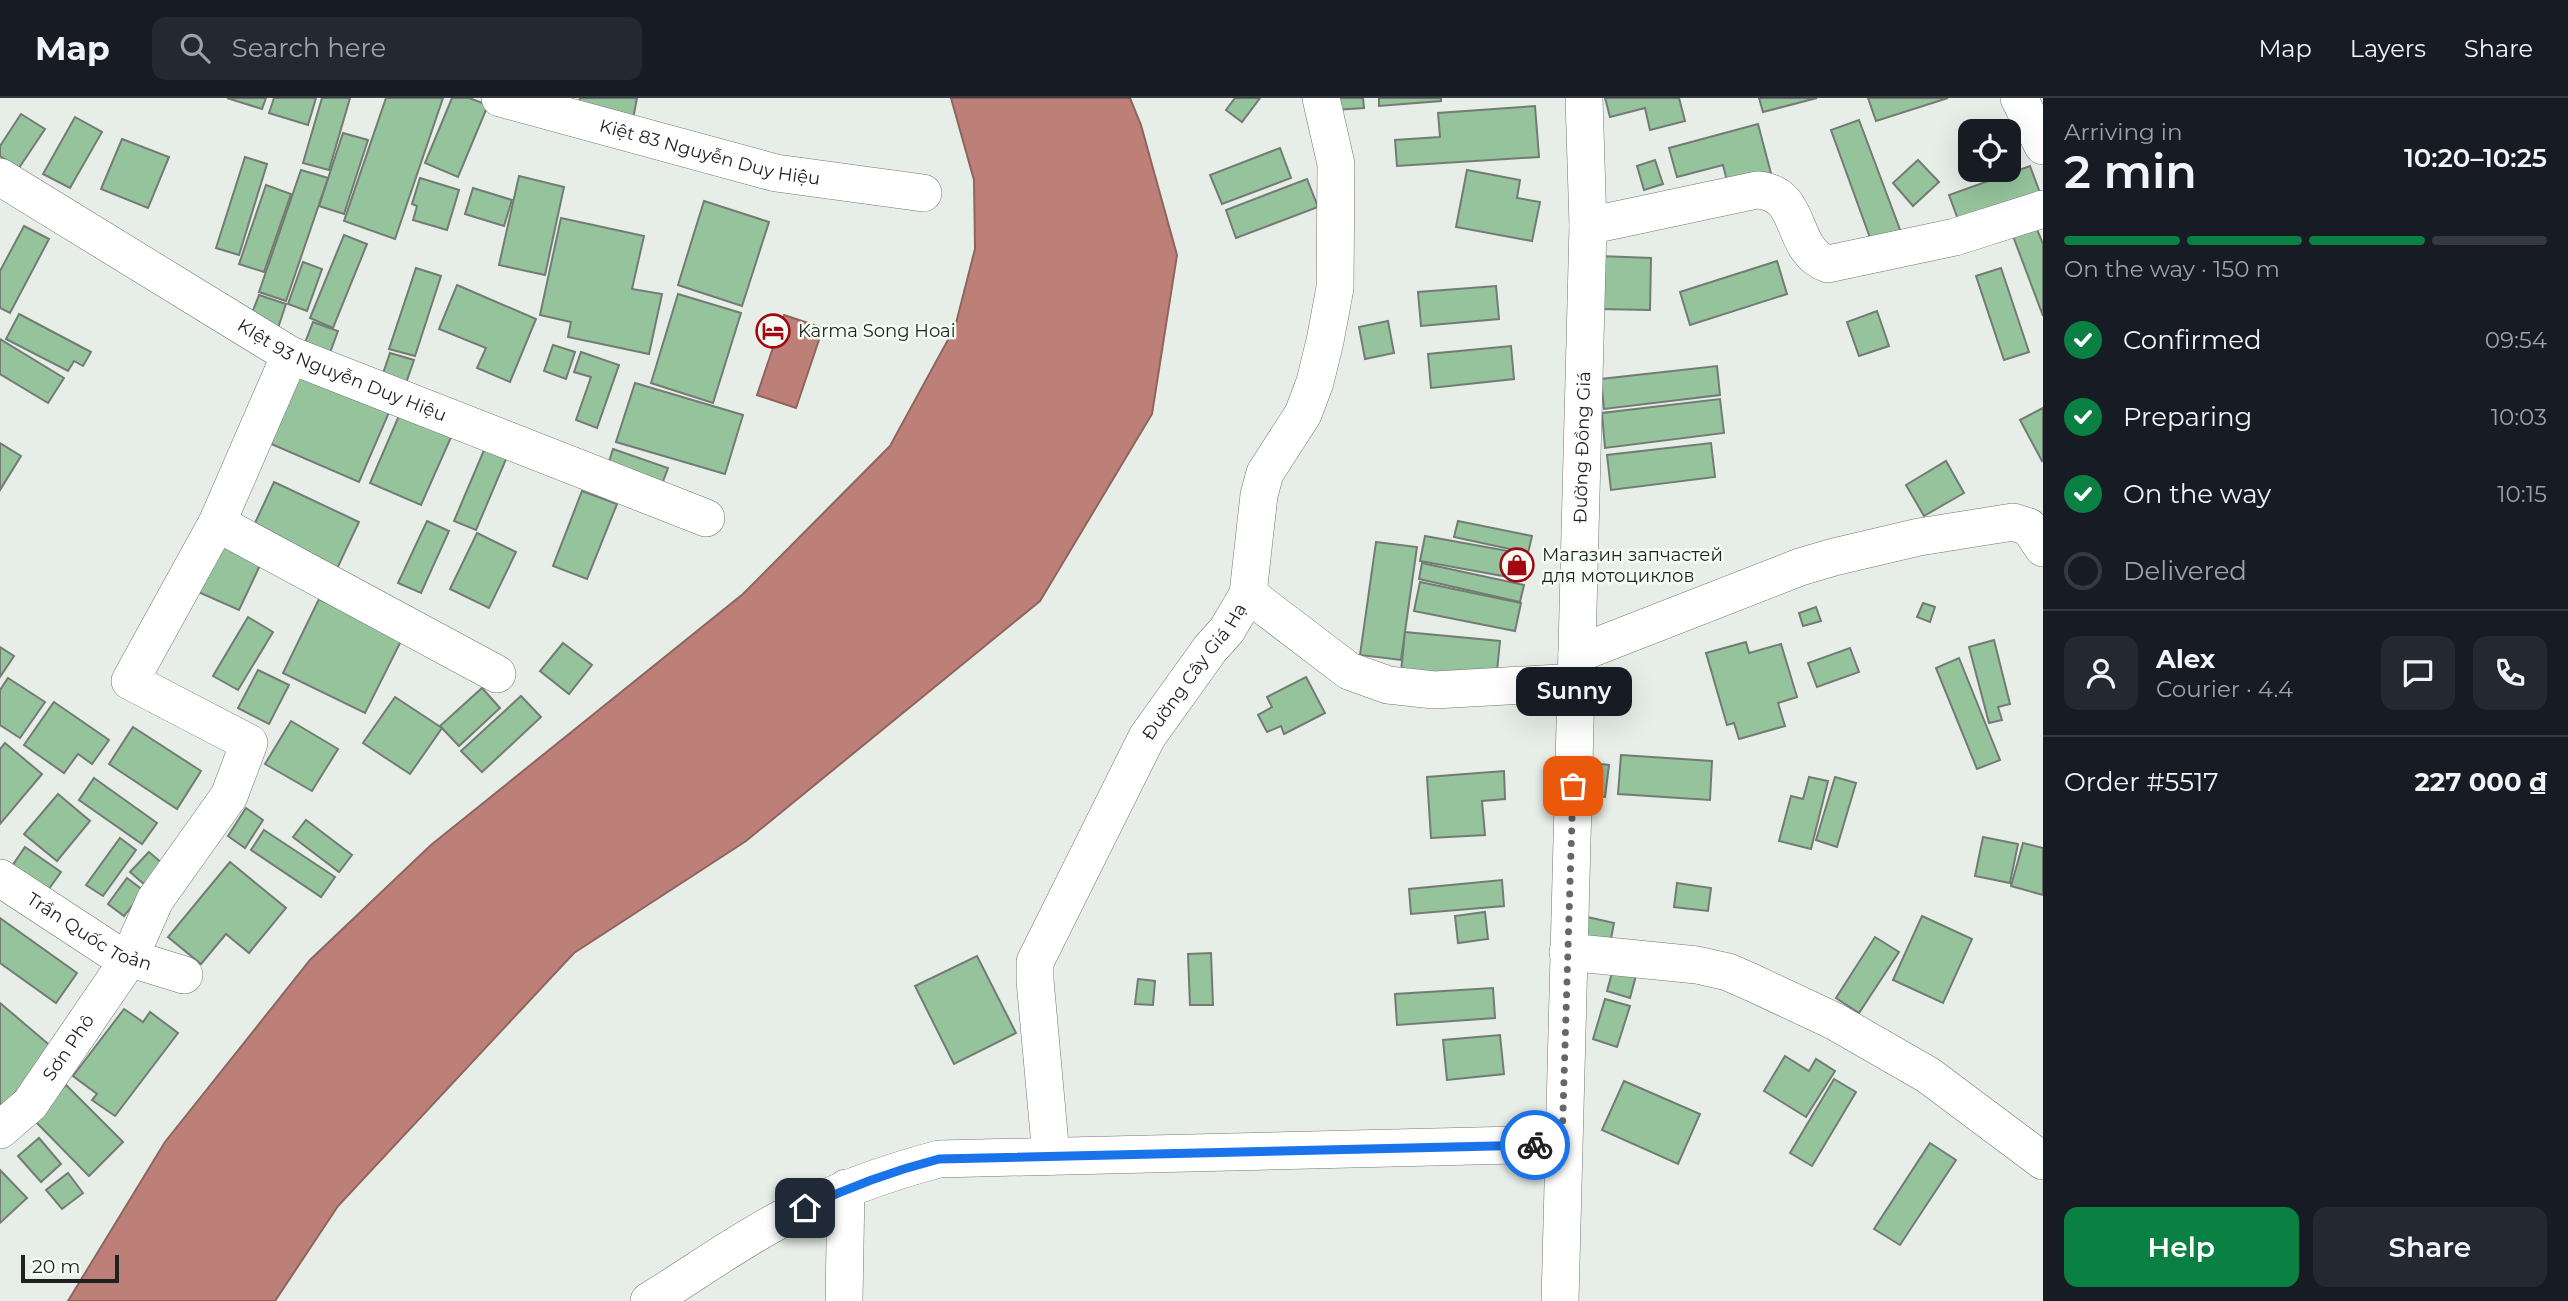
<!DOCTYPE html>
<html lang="en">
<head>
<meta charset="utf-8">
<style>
  body { margin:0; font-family:Montserrat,sans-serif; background:#242831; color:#f1f3f6; height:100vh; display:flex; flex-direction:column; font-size:26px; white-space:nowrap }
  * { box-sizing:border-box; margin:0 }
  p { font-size:23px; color:#9ea1a6 }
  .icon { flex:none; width:38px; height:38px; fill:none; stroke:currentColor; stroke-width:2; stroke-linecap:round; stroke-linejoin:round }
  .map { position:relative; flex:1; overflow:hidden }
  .details { display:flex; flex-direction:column; background:#171b24; width:525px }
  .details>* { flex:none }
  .fabs { position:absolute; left:1958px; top:21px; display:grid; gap:14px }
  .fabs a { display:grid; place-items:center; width:63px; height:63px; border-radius:14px; background:#171b24; box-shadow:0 7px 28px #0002; font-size:35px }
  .scale { position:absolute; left:21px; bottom:18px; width:98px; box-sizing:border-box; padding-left:7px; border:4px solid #1f2220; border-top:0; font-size:19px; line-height:24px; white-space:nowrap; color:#1f2220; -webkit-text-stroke:5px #f4fcf4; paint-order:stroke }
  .pin { position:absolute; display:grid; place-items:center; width:60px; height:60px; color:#fff; margin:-30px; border-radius:14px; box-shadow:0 4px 10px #0006 }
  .courier { position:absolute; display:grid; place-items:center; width:70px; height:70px; margin:-35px; border:5px solid #1a73e8; border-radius:50%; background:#fff; color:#222; box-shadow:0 2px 9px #0007 }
  .bubble { position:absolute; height:49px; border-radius:14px; background:#171b24; box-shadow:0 7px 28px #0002; font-size:23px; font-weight:600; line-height:49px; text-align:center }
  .overview em { font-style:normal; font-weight:600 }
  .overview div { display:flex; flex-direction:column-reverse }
  .overview { display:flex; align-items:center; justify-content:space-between; height:119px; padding:0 21px }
  h1 { font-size:46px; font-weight:600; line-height:52px }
  .bar { display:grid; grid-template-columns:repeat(4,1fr); gap:10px 7px; align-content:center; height:84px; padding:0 21px }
  .bar i { height:9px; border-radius:5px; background:#363941 }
  .bar .active { background:#0b8043 }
  .bar p { grid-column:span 4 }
  .line { display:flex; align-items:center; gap:18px; padding:0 21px; border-top:2px solid #363941 }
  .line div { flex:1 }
  .round { display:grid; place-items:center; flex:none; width:74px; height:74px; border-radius:14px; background:#242831 }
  ol { padding:0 21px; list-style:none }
  li { display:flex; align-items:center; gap:21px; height:77px }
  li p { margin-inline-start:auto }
  li .icon { padding:7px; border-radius:50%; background:#0b8043; color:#fff; stroke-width:4 }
  li:last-child { color:#9ea1a6 }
  li i { width:38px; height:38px; border:4px solid #363941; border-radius:50% }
  .primary-button { display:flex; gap:14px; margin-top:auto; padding:14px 21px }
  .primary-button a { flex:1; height:80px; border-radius:14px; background:#0b8043; color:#fff; font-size:28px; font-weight:600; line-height:80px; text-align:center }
  .primary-button a+a { background:#242831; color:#f1f3f6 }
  header { display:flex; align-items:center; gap:42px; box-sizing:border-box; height:98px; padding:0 35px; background:#171b24; border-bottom:2px solid #363941 }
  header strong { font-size:33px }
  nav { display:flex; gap:38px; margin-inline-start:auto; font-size:24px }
  .search { width:490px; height:63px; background:#242831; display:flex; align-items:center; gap:18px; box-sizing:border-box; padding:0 24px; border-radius:14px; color:#9ea1a6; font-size:26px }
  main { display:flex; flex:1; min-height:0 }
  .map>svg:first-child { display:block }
  .water { fill:#bd8079; stroke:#8e645e; stroke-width:2 }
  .building { fill:#95c49c; stroke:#747b75; stroke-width:2 }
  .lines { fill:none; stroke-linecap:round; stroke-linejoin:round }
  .minor-casing { stroke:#717872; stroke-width:38 }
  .minor { stroke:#fff; stroke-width:37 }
  .done { stroke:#656966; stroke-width:7; stroke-dasharray:0 12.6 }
  .route { stroke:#1a73e8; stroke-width:9 }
  .labels { text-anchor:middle; stroke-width:5; stroke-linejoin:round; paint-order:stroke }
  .street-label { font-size:18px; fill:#1f2220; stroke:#f4fcf4 }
  .poi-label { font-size:18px; fill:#1f2220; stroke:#f4fcf4; text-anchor:start }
</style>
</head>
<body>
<header>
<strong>Map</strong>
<div class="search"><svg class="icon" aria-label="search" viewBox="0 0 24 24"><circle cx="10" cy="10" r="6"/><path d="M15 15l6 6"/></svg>Search here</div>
<nav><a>Map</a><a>Layers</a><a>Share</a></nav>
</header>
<main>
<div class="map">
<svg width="2043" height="1203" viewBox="0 0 2043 1203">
  <rect width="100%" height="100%" fill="#e6eee7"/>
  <g class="water">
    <polygon points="951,0 1130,0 1141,27 1177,157 1152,316 1040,503 746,743 574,855 338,1108 275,1203 68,1203 165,1044 310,862 431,747 743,496 890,348 955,229 975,151 974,82"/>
    <polygon points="784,217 823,230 796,310 757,297"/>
  </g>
  <g class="building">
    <polygon points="227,0 266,0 262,11"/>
    <polygon points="274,0 316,0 308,27 269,15"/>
    <polygon points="322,0 350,0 329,72 303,65"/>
    <polygon points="386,0 443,0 395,141 344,123"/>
    <polygon points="452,0 469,0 488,7 458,79 425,65"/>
    <polygon points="580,0 637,0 633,21 578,11"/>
    <polygon points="1235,0 1260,0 1242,24 1226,12"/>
    <polygon points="1333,0 1363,0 1364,10 1334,12"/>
    <polygon points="1379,0 1441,0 1441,3 1379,8"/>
    <polygon points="1605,0 1679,0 1685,23 1650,32 1645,10 1610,19"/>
    <polygon points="1759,0 1817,0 1763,14"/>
    <polygon points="1868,0 1948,0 1876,23"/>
    <polygon points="1535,8 1539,59 1397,68 1395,42 1440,39 1438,15"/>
    <polygon points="21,16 45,31 19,70 0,58 0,48"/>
    <polygon points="75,19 102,34 70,90 43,76"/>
    <polygon points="1859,22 1902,137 1873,148 1831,32"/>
    <polygon points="1758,26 1773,83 1730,95 1723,67 1677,79 1669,50"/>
    <polygon points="343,35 368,42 344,116 319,108"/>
    <polygon points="122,41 169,59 148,110 101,91"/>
    <polygon points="1280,50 1291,80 1222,106 1210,77"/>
    <polygon points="245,59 267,66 239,157 216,150"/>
    <polygon points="1655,62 1663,86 1644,92 1637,68"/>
    <polygon points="1918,62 1939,84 1913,108 1893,85"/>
    <polygon points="2030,68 2043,103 1962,132 1949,97"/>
    <polygon points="301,72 328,80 286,203 259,194"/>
    <polygon points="1467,72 1520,82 1517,100 1540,104 1532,143 1456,129"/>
    <polygon points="519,78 564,89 545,177 499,167"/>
    <polygon points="420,80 459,92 447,132 413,122 417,108 412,106"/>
    <polygon points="1307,81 1318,109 1236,140 1226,112"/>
    <polygon points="266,87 291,96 264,174 239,166"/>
    <polygon points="473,90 512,102 504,128 465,116"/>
    <polygon points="704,103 769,124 742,208 678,187"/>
    <polygon points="561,120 644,138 632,191 662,196 649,256 568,239 571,224 540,217"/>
    <polygon points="24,128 49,141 10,215 0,210 0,173"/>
    <polygon points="2036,129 2043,146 2043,218 2013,138"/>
    <polygon points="344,137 367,146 333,230 310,220"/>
    <polygon points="1599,158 1651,160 1650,212 1598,211"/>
    <polygon points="1777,163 1787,196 1690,227 1680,194"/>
    <polygon points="303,164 322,171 307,213 288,206"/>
    <polygon points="416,170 441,178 415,258 389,251"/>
    <polygon points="2001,170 2029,254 2004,262 1976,178"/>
    <polygon points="457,187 536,221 510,284 477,270 486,250 439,231"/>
    <polygon points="1496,188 1499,221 1421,228 1418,194"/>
    <polygon points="678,196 741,215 713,305 651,285"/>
    <polygon points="259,197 286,206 277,233 249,223"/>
    <polygon points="1877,213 1889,248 1859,258 1847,224"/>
    <polygon points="19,216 91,254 83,268 74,263 68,273 6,241"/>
    <polygon points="1388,223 1394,255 1365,261 1359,229"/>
    <polygon points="313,224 338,233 328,260 303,250"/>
    <polygon points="0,241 64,280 48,305 0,276"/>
    <polygon points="553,247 575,254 566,281 544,273"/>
    <polygon points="1511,248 1514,281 1431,290 1428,256"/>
    <polygon points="581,254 619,267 597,330 576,322 591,279 574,274"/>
    <polygon points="390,255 414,262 405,288 381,281"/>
    <polygon points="304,267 393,305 359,384 269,345"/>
    <polygon points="1717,268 1720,297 1604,311 1601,281"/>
    <polygon points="635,285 743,317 725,376 616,344"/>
    <polygon points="1720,301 1724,335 1605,350 1602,315"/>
    <polygon points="404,306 456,328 421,407 370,385"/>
    <polygon points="2043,310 2043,362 2042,363 2020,322"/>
    <polygon points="0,345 21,358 0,392"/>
    <polygon points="487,345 509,354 476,432 454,423"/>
    <polygon points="1711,345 1715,379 1611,392 1607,357"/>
    <polygon points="613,351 668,370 659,394 605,376"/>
    <polygon points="1946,363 1964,395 1924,418 1906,387"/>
    <polygon points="274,384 359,424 334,477 249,438"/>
    <polygon points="582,393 617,406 587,481 553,468"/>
    <polygon points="427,423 449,433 421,495 398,485"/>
    <polygon points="1458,423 1532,438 1528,455 1454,439"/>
    <polygon points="477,435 516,454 489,510 450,491"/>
    <polygon points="1425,438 1530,457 1525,482 1420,463"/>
    <polygon points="219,443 262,463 239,512 196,493"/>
    <polygon points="1376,444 1417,449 1401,562 1360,557"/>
    <polygon points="1422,465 1524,487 1520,504 1419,481"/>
    <polygon points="1420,484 1521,505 1515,533 1414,513"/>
    <polygon points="319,501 402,541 365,615 283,575"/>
    <polygon points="1923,505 1935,509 1930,524 1917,519"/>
    <polygon points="1816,509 1821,523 1803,528 1799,515"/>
    <polygon points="248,519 273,534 238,592 213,578"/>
    <polygon points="1405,534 1500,543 1496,583 1401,574"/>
    <polygon points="1994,542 2010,606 1998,609 2002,622 1989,625 1969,549"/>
    <polygon points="1746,544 1749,555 1781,546 1797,599 1778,605 1785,628 1739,641 1734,625 1727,627 1706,555"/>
    <polygon points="563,545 592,567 569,596 540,573"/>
    <polygon points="0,549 14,558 0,579"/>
    <polygon points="1850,550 1859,574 1817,589 1808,565"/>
    <polygon points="1959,560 2000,662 1977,671 1936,570"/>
    <polygon points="258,572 289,587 269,626 238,610"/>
    <polygon points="1306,579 1325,615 1284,636 1281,628 1267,634 1258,617 1272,609 1267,599"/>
    <polygon points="8,580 45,604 20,640 0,627 0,592"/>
    <polygon points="482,590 500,610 459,648 440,628"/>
    <polygon points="521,598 541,619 482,674 461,653"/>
    <polygon points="395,599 442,630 410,676 363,645"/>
    <polygon points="54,604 109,642 92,666 78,656 64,675 24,647"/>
    <polygon points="291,623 338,651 312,693 265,666"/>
    <polygon points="133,629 201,673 177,711 109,666"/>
    <polygon points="5,645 42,676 0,726 0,651"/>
    <polygon points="1621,657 1712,663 1710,702 1618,696"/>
    <polygon points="1592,665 1609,667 1605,699 1588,697"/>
    <polygon points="1504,673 1505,701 1482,703 1485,737 1431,740 1427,679"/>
    <polygon points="1809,679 1828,683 1811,751 1779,743 1791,698 1803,701"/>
    <polygon points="1835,679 1856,685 1837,749 1816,742"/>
    <polygon points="94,680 157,725 142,746 79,702"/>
    <polygon points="58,696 90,723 57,763 24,736"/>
    <polygon points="246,710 263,722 245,750 228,738"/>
    <polygon points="306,722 352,757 339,774 293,739"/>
    <polygon points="264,732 335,779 321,799 251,752"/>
    <polygon points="1983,739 2018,746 2010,785 1975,778"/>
    <polygon points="120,740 136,752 103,798 86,787"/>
    <polygon points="2023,745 2043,750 2043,797 2011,788"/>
    <polygon points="25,749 61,774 46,795 10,771"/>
    <polygon points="149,754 163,766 144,786 130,774"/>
    <polygon points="230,764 286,810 249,855 226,836 201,866 168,839"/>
    <polygon points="127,780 144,793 124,818 108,806"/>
    <polygon points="1502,782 1504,808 1411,816 1409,791"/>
    <polygon points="1677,785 1711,790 1708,813 1674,809"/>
    <polygon points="1485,814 1488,841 1458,845 1455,818"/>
    <polygon points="1583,818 1614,825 1610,846 1578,840"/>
    <polygon points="1922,818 1972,841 1943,905 1893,882"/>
    <polygon points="0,820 77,875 56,905 0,865"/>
    <polygon points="1875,839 1899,854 1859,915 1836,900"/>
    <polygon points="1211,855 1213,907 1190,907 1188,856"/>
    <polygon points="977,858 1016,935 954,966 915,888"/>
    <polygon points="1615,864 1638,870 1630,900 1607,893"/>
    <polygon points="1138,881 1155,883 1153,907 1135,906"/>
    <polygon points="1493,890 1495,920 1397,927 1395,896"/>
    <polygon points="1605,901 1630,908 1617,949 1593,941"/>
    <polygon points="0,905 53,950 0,1013"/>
    <polygon points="124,911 143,924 150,914 178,935 115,1018 92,1002 97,996 73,978"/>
    <polygon points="1500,937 1504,976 1447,982 1443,942"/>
    <polygon points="1785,958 1809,973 1816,961 1835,973 1806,1019 1764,993"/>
    <polygon points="1834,981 1856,994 1812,1068 1790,1055"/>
    <polygon points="1624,983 1700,1016 1678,1066 1602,1032"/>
    <polygon points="66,987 123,1044 89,1078 32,1020"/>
    <polygon points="39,1040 61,1066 41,1084 18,1058"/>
    <polygon points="1930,1045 1956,1062 1900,1147 1874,1131"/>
    <polygon points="0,1072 27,1100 0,1125"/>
    <polygon points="68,1075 83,1095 62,1111 46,1092"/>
  </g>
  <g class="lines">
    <defs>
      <g id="minor">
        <path id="s1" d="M500,0l276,75 147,20"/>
        <polyline points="2019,0 2043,48"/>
        <path id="s2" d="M0,79l290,178 416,163"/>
        <path d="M1588,128l169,-36c48,3 31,60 71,74l127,-27 88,-28"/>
        <polyline points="217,425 497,576"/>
        <polyline points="1248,496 1349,573 1388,587 1434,592 1577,584"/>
        <polyline points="1577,556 1800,469 1834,459 1919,439 2013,424 2029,429 2043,450"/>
        <path id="s3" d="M0,780l116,76 68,21"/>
        <polyline points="1568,854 1697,867 1728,874 1753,885 1834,923 1928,977 2043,1063"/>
        <path id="s4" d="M0,1032l30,-26 99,-145 26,-59 74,-104 20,-53 -119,-62 87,-158 73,-168"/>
        <path id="s5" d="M1051,1058l-16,-176v-18l112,-225 63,-88 17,-19 21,-36 11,-99 6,-22 38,-59 12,-32 10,-41 10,-53 1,-124 -15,-66"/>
        <path d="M649,1203c46,-28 91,-61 138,-85 49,-25 99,-43 152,-57l623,-15"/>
        <polyline points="844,1203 846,1090"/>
        <path id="s6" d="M1560,1203l28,-1075 -4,-128"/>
      </g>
    </defs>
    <use href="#minor" class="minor-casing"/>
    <use href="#minor" class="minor"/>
  </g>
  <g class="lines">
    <polyline class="done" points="1535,1047 1562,1046 1573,688"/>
    <path class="route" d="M805,1110c44,-21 87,-37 134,-49l596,-14"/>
  </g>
  <defs>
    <symbol id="hotel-ring" viewBox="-11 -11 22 22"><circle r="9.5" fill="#f4fcf4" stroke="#a20712" stroke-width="1.5"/><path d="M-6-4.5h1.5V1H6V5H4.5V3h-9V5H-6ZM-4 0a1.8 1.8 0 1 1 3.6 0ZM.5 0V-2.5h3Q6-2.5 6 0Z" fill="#a20712"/></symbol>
    <symbol id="shop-ring" viewBox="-11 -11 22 22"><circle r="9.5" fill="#f4fcf4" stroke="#a20712" stroke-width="1.5"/><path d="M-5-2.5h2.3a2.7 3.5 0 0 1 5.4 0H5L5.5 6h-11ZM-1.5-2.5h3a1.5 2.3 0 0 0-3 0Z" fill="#a20712"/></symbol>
  </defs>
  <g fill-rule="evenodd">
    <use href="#hotel-ring" x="754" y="214" width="38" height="38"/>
    <use href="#shop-ring" x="1498" y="448" width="38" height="38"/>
  </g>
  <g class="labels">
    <g class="street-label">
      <text dy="6" stroke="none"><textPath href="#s1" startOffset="217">Kiệt 83 Nguyễn Duy Hiệu</textPath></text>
      <text dy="6" stroke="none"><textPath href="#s2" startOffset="394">KIệt 93 Nguyễn Duy Hiệu</textPath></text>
      <text dy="6" stroke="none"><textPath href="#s6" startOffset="854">Đường Đồng Giá</textPath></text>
      <text dy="6" stroke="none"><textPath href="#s5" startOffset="527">Đường Cây Giá Hạ</textPath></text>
      <text dy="6" stroke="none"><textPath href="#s3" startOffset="105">Trần Quốc Toản</textPath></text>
      <text dy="6" stroke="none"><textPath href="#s4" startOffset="108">Sơn Phô</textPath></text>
    </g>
    <g class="poi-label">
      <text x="798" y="239">Karma Song Hoai</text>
      <text x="1542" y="463">Магазин запчастей<tspan x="1542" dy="21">для мотоциклов</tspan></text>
    </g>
  </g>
</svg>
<div class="fabs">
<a><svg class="icon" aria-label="locate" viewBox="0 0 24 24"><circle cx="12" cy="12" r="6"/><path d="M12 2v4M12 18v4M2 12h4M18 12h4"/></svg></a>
</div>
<div class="scale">20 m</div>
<div class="pin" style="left:1573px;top:688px;background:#ea580c"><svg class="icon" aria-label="bag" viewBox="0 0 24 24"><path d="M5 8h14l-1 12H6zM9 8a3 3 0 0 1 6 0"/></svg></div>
<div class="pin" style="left:805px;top:1110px;background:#1f2937"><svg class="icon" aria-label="home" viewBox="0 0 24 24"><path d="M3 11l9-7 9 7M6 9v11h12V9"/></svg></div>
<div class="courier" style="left:1535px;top:1047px"><svg class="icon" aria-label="bike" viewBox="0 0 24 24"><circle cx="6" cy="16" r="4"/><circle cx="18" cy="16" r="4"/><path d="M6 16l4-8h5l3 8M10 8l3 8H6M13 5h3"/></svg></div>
<div class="bubble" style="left:1516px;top:569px;width:116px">Sunny</div>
</div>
<section class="details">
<div class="overview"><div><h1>2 min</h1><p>Arriving in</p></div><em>10:20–10:25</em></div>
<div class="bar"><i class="active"></i><i class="active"></i><i class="active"></i><i></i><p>On the way · 150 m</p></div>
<ol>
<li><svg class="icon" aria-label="check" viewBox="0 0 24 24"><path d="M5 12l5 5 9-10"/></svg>Confirmed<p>09:54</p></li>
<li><svg class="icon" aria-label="check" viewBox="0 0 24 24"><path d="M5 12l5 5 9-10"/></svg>Preparing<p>10:03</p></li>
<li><svg class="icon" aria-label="check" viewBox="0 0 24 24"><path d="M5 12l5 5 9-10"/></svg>On the way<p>10:15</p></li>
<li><i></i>Delivered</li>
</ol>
<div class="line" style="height:126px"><a class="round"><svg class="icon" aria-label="person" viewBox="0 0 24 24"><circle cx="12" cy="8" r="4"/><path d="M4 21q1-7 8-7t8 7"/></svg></a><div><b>Alex</b><p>Courier · 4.4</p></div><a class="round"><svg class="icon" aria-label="chat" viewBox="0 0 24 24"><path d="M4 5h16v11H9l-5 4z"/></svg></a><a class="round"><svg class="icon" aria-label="phone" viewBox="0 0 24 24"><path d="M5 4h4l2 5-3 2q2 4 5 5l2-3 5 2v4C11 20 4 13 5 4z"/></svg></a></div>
<div class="line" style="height:91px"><div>Order #5517</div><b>227 000 ₫</b></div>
<div class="primary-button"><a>Help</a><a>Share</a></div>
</section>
</main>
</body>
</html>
